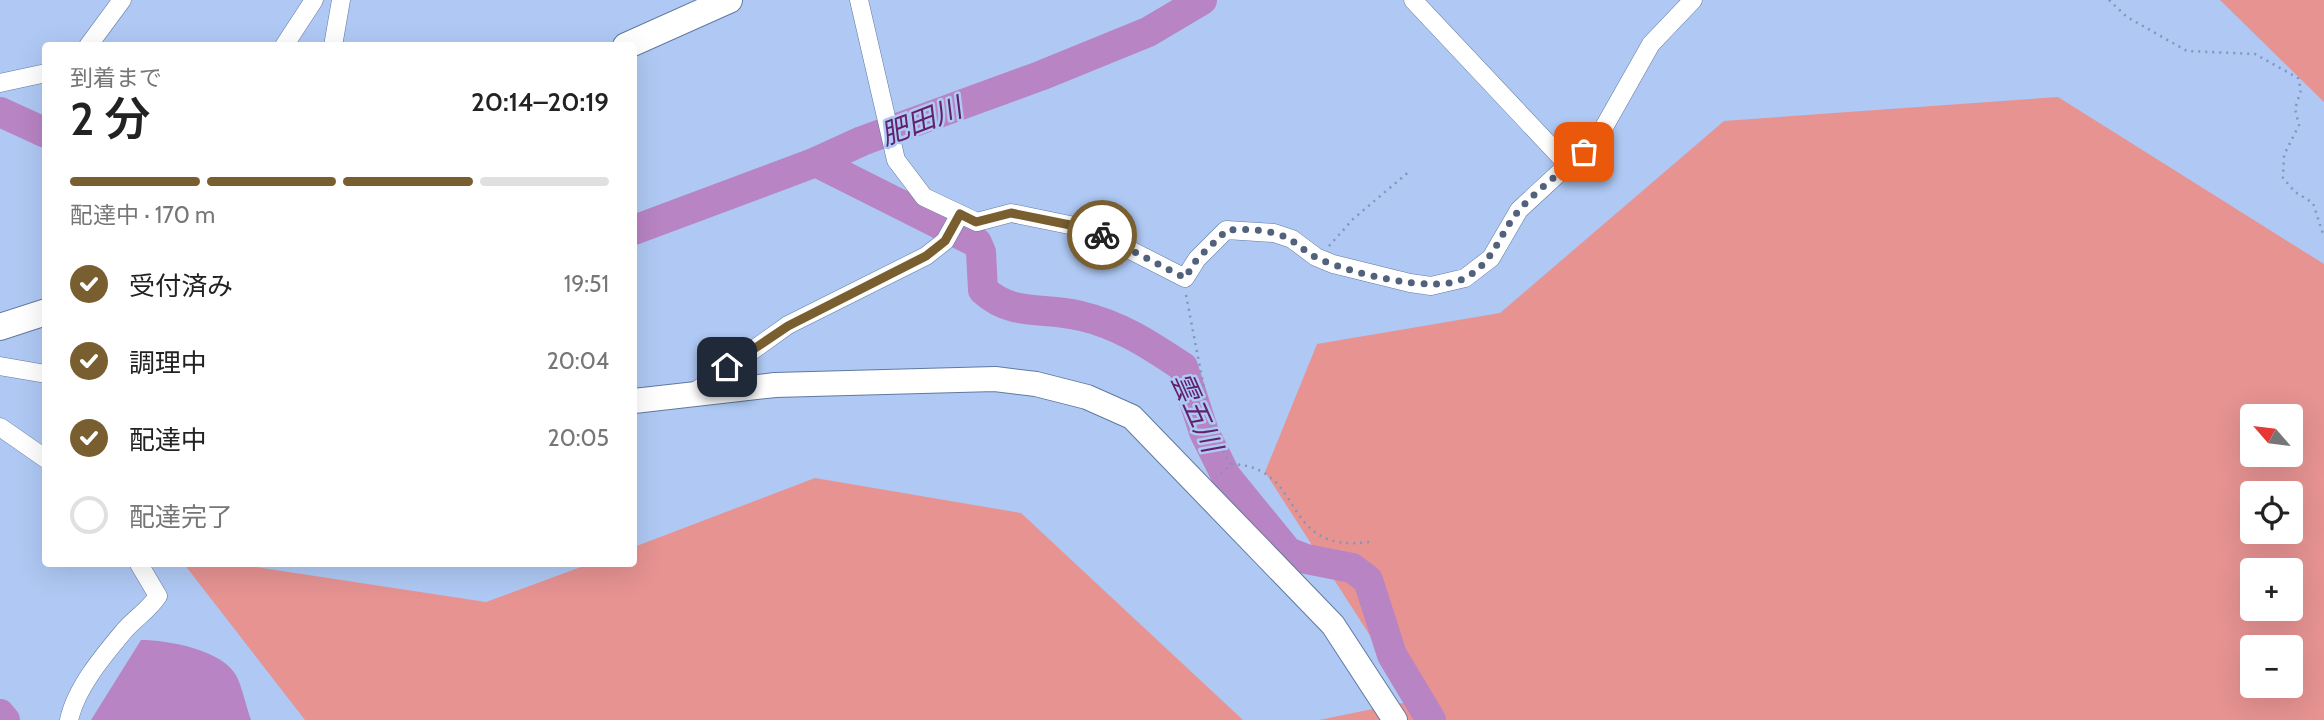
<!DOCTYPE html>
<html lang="ja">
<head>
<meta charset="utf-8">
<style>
  body { margin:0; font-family:Cabin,"Noto Sans JP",sans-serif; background:#f6f6f6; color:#222; height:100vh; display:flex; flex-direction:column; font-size:26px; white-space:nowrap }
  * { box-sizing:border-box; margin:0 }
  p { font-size:23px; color:#767676 }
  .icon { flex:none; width:38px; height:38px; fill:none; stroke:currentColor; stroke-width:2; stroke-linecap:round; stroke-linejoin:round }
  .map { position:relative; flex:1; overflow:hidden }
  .drawer { position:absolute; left:42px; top:42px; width:595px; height:525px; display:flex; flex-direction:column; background:#fff; border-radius:7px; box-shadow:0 7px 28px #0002 }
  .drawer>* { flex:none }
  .needle { width:46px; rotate:298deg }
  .fabs { position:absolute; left:2240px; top:404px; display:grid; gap:14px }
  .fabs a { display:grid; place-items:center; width:63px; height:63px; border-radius:7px; background:#fff; box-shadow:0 7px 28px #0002; font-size:35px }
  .pin { position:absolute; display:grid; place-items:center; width:60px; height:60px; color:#fff; margin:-30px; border-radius:14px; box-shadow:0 4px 10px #0006 }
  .courier { position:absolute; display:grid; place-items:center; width:70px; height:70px; margin:-35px; border:5px solid #795f30; border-radius:50%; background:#fff; color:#222; box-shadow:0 2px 9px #0007 }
  .headline em { font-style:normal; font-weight:600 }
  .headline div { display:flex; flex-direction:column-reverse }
  .headline { display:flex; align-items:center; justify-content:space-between; height:119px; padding:0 28px }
  h1 { font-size:46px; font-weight:600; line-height:52px }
  .bar { display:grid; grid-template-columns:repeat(4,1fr); gap:10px 7px; align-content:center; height:84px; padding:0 28px }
  .bar i { height:9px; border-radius:5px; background:#e0e0e0 }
  .bar .active { background:#795f30 }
  .bar p { grid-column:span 4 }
  ol { padding:0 28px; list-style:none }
  li { display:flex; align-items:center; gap:21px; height:77px }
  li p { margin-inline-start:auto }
  li .icon { padding:7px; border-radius:50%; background:#795f30; color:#fff; stroke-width:4 }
  li:last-child { color:#767676 }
  li i { width:38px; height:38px; border:4px solid #e0e0e0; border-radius:50% }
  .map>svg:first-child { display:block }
  .green { fill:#e69392; fill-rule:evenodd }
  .water { fill:#b884c3 }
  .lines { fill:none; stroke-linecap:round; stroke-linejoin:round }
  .river { stroke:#b884c3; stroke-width:30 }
  .street-casing { stroke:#6179a0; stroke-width:19 }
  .secondary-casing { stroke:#6179a0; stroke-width:26 }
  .primary-casing { stroke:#6179a0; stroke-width:28 }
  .path { stroke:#8196b8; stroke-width:2.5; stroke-dasharray:2 5; stroke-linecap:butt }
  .street { stroke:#fff; stroke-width:18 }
  .secondary { stroke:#fff; stroke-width:24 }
  .primary { stroke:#fff; stroke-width:26 }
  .done { stroke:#52627c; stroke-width:7; stroke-dasharray:0 12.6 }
  .route { stroke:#795f30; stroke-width:9 }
  .labels { text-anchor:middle; stroke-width:5; stroke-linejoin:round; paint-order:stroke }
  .water-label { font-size:28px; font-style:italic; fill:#62216e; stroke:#afc9f4 }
</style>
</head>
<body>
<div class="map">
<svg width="2324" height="720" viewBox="0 0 2324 720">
  <rect width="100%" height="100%" fill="#afc9f4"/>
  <g class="green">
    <polygon points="2220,0 2324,0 2324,102"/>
    <path d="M2058,97l266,167v456h-1005l93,-19 -147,-229 52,-128 183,-31 224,-192zM2252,416h39v39h-39zM2252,494h39v38h-39zM2252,570h39v39h-39zM2252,648h39v38h-39z"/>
    <polygon points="815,478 1021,513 1243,720 305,720 184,564 236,564 486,602 589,564 634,564 634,547"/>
  </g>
  <path class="water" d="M141,640c27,0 83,10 96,37 6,13 9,29 14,43h-160z"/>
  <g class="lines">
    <g class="river">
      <polyline points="0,112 46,133"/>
      <path d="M816,162l161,81 4,9 2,38c31,28 61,16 98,26 39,9 69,29 102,51l21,65 22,44 62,76 18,7 46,9 16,12 24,75 39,65"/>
      <polyline points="634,230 816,162 862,141 1040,76 1148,32 1202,0"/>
      <polyline points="0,714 5,720"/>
    </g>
    <defs>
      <g id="street">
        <polyline points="859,0 896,160 924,197 977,222 1011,213 1089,229 1185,278 1197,259 1226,230 1274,233 1292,239 1316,257 1333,264 1410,283 1431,286 1465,278 1491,258 1519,210 1599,136 1651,44 1693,0"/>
        <polyline points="1413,0 1569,166"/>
        <polyline points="88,46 122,0"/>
        <polyline points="284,46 314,0"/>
        <polyline points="333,46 341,0"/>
        <polyline points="0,83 46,73"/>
        <polyline points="0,366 46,374"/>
        <polyline points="693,393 788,325 926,256 945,241 960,214"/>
        <polyline points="0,427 46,459"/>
        <path d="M69,720c7,-32 34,-64 55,-89 11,-13 24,-20 34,-35l-19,-32"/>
      </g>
      <polyline id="secondary" points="634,401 775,385 995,379 1036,384 1087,397 1132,417 1333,625 1395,720"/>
      <g id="primary">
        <polyline points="626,46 729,0"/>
        <polyline points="0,327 46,312"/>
      </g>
    </defs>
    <use href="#street" class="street-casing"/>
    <use href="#secondary" class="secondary-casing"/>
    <use href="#primary" class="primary-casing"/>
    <g class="path">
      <polyline points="2109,0 2127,17 2187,51 2255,54 2298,78 2301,90 2295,109 2299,125 2284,155 2283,178 2295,192 2313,203 2324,237"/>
      <polyline points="1329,246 1353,219 1411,170"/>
      <polyline points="1186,295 1213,435 1231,464 1217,478"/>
      <path d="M1231,464c78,3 46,90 138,78"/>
    </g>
    <use href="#street" class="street"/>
    <use href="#secondary" class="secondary"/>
    <use href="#primary" class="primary"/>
  </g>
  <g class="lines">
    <path class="done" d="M1102,235l83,43 12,-19 30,-29c15,-1 32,-1 47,3 18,4 27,16 41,24 30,15 120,38 150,21 29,-15 35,-46 55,-69 19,-21 43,-38 64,-57"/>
    <polyline class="route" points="727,367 788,326 926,256 945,241 960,214 976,222 1011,213 1090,229 1102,235"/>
  </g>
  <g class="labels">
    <g class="water-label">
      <text transform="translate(921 121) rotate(-21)" y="10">肥田川</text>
      <text transform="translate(1197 412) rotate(66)" y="10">雲五川</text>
    </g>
  </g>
</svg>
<div class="fabs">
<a><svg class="needle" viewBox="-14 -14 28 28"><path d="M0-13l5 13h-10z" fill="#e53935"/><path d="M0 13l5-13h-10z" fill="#767676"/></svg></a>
<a><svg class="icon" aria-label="locate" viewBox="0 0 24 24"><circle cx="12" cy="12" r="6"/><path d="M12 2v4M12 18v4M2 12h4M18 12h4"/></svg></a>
<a>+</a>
<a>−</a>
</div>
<div class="pin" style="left:1584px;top:152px;background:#ea580c"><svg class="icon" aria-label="bag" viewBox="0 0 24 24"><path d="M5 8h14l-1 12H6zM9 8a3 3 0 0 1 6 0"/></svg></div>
<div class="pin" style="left:727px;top:367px;background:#1f2937"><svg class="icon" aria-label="home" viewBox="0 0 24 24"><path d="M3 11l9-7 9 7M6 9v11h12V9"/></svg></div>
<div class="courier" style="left:1102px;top:235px"><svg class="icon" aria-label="bike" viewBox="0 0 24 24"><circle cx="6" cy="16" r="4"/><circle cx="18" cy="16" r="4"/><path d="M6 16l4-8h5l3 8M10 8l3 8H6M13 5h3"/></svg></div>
<section class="drawer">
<div class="headline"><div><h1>2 分</h1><p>到着まで</p></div><em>20:14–20:19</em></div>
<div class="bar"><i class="active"></i><i class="active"></i><i class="active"></i><i></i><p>配達中 · 170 m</p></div>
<ol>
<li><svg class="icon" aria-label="check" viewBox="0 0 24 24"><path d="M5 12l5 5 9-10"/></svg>受付済み<p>19:51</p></li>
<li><svg class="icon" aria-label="check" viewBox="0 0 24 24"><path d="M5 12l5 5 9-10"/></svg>調理中<p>20:04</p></li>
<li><svg class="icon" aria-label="check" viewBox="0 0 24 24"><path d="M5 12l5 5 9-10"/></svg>配達中<p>20:05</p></li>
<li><i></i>配達完了</li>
</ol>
</section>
</div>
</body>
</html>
